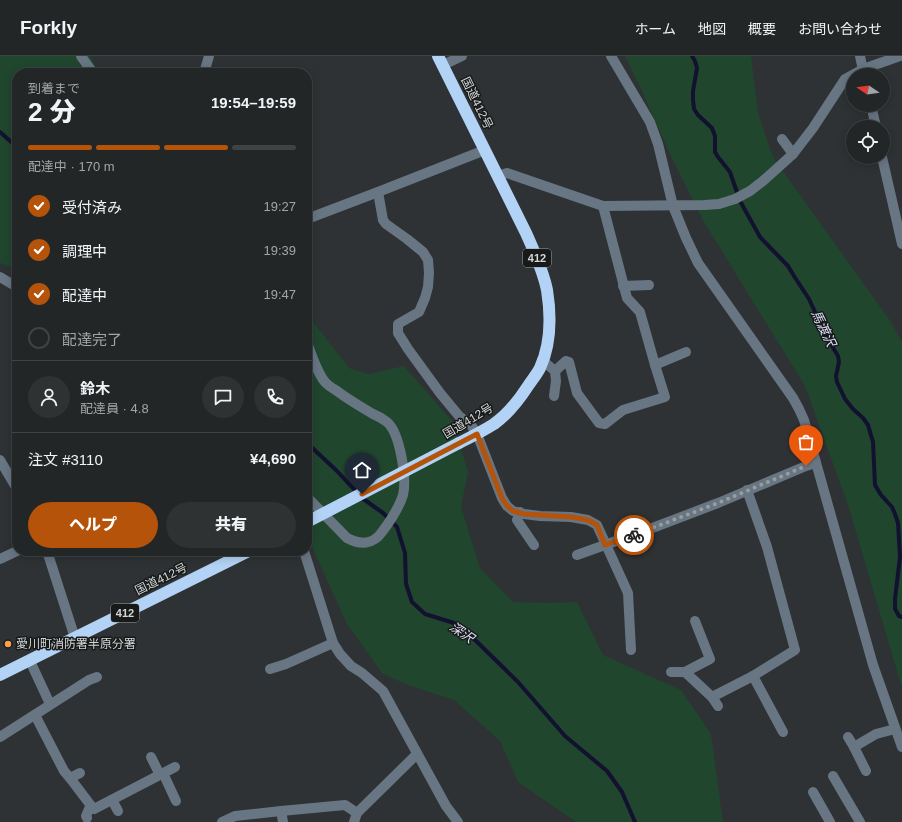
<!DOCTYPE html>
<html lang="ja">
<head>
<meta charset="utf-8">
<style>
  body { margin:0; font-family:Helvetica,"Noto Sans JP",sans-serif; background:#2e3233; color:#f1f3f6; height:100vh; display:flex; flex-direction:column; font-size:15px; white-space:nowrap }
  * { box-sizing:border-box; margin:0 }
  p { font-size:13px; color:#a2a5a7 }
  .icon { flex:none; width:22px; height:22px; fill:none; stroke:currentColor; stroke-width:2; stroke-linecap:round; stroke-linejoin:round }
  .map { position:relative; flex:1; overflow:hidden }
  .panel { position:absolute; left:12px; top:12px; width:300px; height:488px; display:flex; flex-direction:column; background:#222627; border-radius:16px; box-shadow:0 2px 10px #0003,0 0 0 1px #3f4344 }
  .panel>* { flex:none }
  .needle { width:26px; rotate:283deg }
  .fabs { position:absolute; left:846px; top:12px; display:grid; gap:8px }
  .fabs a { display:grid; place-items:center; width:44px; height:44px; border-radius:50%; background:#222627; box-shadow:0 2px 10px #0003,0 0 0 1px #3f4344; font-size:20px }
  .pin { position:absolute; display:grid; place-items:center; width:34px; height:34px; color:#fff; margin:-41px -17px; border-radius:50% 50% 50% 0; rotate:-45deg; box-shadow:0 0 4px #0007 }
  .pin .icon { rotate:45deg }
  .courier { position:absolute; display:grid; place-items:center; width:40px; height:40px; margin:-20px; border:3px solid #b45309; border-radius:50%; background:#fff; color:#222; box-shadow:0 1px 5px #0007 }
  .headline em { font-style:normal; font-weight:800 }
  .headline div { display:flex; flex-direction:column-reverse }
  .headline { display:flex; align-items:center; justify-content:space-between; height:68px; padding:0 16px }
  h1 { font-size:26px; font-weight:800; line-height:30px }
  .bar { display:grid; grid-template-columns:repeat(4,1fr); gap:6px 4px; align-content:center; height:48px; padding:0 16px }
  .bar i { height:5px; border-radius:3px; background:#3f4344 }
  .bar .current { background:#b45309 }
  .bar p { grid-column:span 4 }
  .line { display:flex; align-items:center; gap:10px; padding:0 16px; border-top:1px solid #3f4344 }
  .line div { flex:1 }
  .round { display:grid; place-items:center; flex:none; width:42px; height:42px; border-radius:21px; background:#2e3233 }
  ol { padding:0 16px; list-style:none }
  li { display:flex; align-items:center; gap:12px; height:44px }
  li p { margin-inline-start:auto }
  li .icon { padding:4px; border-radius:50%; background:#b45309; color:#fff; stroke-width:4 }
  li:last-child { color:#a2a5a7 }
  li i { width:22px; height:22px; border:2px solid #3f4344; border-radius:50% }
  .cta { display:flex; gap:8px; margin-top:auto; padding:8px 16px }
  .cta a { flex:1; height:46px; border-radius:24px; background:#b45309; color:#fff; font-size:16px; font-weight:800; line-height:46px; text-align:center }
  .cta a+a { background:#2e3233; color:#f1f3f6 }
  header { display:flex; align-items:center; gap:24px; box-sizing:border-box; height:56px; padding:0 20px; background:#222627; border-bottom:1px solid #3f4344 }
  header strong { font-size:19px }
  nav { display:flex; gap:22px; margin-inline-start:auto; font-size:14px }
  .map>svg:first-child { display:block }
  .green { fill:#20462e }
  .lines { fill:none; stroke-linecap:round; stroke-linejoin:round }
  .stream { stroke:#131130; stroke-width:4 }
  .minor { stroke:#687583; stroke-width:10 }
  .highway { stroke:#b2d3f5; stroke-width:12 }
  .highway-bridge { stroke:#b2d3f5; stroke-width:12 }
  .done { stroke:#999d9e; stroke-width:4; stroke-dasharray:0 7.2 }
  .route { stroke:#b45309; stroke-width:5 }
  .poi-dot { fill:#fa9f4e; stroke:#181a1a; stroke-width:1.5 }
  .labels { text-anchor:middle; stroke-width:3; stroke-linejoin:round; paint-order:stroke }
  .shield { fill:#181a1a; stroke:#9b9e9e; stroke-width:1 }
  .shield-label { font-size:11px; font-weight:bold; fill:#d3d6d7 }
  .street-label { font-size:12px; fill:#d3d6d7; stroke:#181a1a }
  .poi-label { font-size:12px; fill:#d3d6d7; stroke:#181a1a; text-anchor:start }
  .water-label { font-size:13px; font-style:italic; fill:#dfe1fb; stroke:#181a1a }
</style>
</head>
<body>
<header>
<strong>Forkly</strong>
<nav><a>ホーム</a><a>地図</a><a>概要</a><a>お問い合わせ</a></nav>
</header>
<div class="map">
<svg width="902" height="766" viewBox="0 0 902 766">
  <rect width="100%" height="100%" fill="#2e3234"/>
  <g class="green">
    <polygon points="0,0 91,0 97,17 17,17 17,213 0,207"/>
    <polygon points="625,0 751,0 758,57 773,101 792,128 889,263 902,286 902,632 849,452 805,330 704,166 670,98 641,33"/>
    <polygon points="307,258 349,312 368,318 404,310 453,366 468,416 461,451 480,512 513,546 550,547 577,546 603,599 681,634 711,678 723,766 576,766 518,726 500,685 454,644 405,628 382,617 347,568 307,480"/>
  </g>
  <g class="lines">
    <g class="stream">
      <polyline points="692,0 695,5 697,12 693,35 693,44 694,53 698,59 712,72 715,80 715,96 718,101 730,116 740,145 760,181 788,210 794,220 809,243 826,280 838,300 839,306 836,320 837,326 845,343 853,353 863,362 868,369 873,386 875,429 881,439 892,451 895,458 898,467 900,501 895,543 895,553 899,560 902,561"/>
      <polyline points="0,76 17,91"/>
      <polyline points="307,387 337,415 362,442 383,457 397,471 405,497 406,528 412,546 425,558 454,567 471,580 518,626 565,680 607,715 622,736 635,766"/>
    </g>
    <g class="minor">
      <polyline points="81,0 93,17"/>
      <polyline points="611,0 650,66 658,88 673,150 686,182 698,207 793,342 799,353 804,364 873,609 902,691"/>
      <polyline points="860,0 864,19"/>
      <polyline points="443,9 462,0"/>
      <polyline points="204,17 209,0"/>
      <polyline points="871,49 876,71"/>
      <polyline points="782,83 793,98"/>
      <polyline points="882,101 902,188"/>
      <polyline points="498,120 507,117 603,150 705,149 719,148 735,143 750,135 763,125 793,98 813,72 845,23 863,13 900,0"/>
      <polyline points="378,136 383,164 386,168 407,183 423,196 428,204 429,217 428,231 425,242 419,256 398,268 398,277 408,293 440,337 459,360 471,369 477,378 502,442 507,450 513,455 524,458 540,460 571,461 588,464 597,469 628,537 631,594"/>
      <polyline points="307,163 378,136 485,94"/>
      <polyline points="0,221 17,231"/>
      <polyline points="623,230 649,229"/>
      <path d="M307,287c5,12 11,33 20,41 3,3 7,5 10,7 12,9 24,16 36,23 5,2 10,5 14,8 13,11 20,56 16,73 -4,13 -12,25 -21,37 -9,13 -22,13 -35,6l-40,-41"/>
      <polyline points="542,304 555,315 556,325 554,340"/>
      <polyline points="655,309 686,296"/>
      <polyline points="555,315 566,305 569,306 577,337 599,367 605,368 623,354 665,341 655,309 640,256 627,242 603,150"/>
      <polyline points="0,404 17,433"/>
      <polyline points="520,456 517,464 534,489"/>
      <polyline points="47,495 75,582"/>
      <polyline points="304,495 333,587 340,598 351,610 362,617 383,635 446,750 458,766"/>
      <polyline points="577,499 655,471 718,447 806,410 816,407"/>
      <polyline points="0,503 17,495"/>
      <polyline points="30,605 50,648"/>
      <polyline points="270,613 286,608 333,587"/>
      <polyline points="671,616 685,616 712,641 718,650"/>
      <polyline points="685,616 710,603 695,565"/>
      <polyline points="753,620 783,676"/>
      <polyline points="712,641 753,620 795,594 767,491 747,434"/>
      <polyline points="35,659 64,715 70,722 92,751 94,753 175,711"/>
      <polyline points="0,681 89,624 97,621"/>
      <polyline points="848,681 854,691"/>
      <polyline points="151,701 160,719"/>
      <polyline points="866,715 854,691 876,678 895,673"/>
      <polyline points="163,717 176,745"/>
      <polyline points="833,720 860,766"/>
      <polyline points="70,722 80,717"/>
      <polyline points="813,736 830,766"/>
      <polyline points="112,744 118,755"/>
      <polyline points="87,762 86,760 89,753 92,751"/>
      <polyline points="222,766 235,760 281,755"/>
      <polyline points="283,766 281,755 345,749 357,757"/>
      <polyline points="354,766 357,757 417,698"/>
    </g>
    <g class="highway">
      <path d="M438,0l88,177c8,18 17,37 21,57 4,25 4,54 -7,78 -3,6 -8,12 -12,18 -9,14 -20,28 -34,38 -11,7 -23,13 -35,19"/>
      <polyline points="0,619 249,495"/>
    </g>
    <polyline class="highway-bridge" points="307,466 459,387"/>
  </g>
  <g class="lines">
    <polyline class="done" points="634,479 718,447 806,410"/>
    <polyline class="route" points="362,438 477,378 502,442 507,450 513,455 524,458 571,461 588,464 597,469 605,489 634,479"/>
  </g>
  <circle class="poi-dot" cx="8" cy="588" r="4"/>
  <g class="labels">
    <g class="shield">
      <rect x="523" y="193" width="28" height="18" rx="3"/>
      <rect x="111" y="548" width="28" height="18" rx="3"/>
    </g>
    <g class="shield-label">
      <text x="537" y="206">412</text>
      <text x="125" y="561">412</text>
    </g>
    <g class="street-label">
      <text transform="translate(477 47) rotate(64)" y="4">国道412号</text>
      <text transform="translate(468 365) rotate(-31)" y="4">国道412号</text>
      <text transform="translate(161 523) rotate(-26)" y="4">国道412号</text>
    </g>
    <g class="poi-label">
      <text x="16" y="592">愛川町消防署半原分署</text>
    </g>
    <g class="water-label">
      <text transform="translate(824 272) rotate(64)" y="5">馬渡沢</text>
      <text transform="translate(462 576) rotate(35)" y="5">深沢</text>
    </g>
  </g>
</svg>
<div class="fabs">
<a><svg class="needle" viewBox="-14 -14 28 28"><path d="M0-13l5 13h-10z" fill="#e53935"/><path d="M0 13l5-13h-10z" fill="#a2a5a7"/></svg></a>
<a><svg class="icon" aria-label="locate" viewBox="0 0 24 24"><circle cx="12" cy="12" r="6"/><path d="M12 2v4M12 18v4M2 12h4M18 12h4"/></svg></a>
</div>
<div class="pin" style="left:806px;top:410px;background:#ea580c"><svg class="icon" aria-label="bag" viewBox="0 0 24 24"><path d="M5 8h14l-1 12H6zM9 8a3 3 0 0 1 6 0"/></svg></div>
<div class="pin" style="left:362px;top:438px;background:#1f2937"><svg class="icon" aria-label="home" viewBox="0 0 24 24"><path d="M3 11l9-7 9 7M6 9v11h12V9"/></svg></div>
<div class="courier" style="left:634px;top:479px"><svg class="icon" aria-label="bike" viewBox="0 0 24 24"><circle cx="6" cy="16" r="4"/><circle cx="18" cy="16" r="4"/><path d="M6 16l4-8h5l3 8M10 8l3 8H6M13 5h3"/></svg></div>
<section class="panel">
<div class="headline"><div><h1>2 分</h1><p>到着まで</p></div><em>19:54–19:59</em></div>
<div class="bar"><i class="current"></i><i class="current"></i><i class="current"></i><i></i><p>配達中 · 170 m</p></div>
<ol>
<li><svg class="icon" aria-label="check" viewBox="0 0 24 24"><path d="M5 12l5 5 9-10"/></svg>受付済み<p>19:27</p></li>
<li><svg class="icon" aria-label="check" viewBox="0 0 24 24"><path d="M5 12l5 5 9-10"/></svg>調理中<p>19:39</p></li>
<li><svg class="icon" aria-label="check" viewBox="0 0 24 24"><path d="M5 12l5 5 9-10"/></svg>配達中<p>19:47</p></li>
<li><i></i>配達完了</li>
</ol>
<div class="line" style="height:72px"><a class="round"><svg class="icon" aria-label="person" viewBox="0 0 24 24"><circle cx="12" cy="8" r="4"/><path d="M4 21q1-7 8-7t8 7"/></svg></a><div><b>鈴木</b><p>配達員 · 4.8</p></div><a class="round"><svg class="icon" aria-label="chat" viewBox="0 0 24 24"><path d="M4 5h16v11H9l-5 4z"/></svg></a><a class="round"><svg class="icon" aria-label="phone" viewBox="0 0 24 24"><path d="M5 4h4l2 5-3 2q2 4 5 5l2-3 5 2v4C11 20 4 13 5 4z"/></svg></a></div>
<div class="line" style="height:52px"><div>注文 #3110</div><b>¥4,690</b></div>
<div class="cta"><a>ヘルプ</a><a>共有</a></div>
</section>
</div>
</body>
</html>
